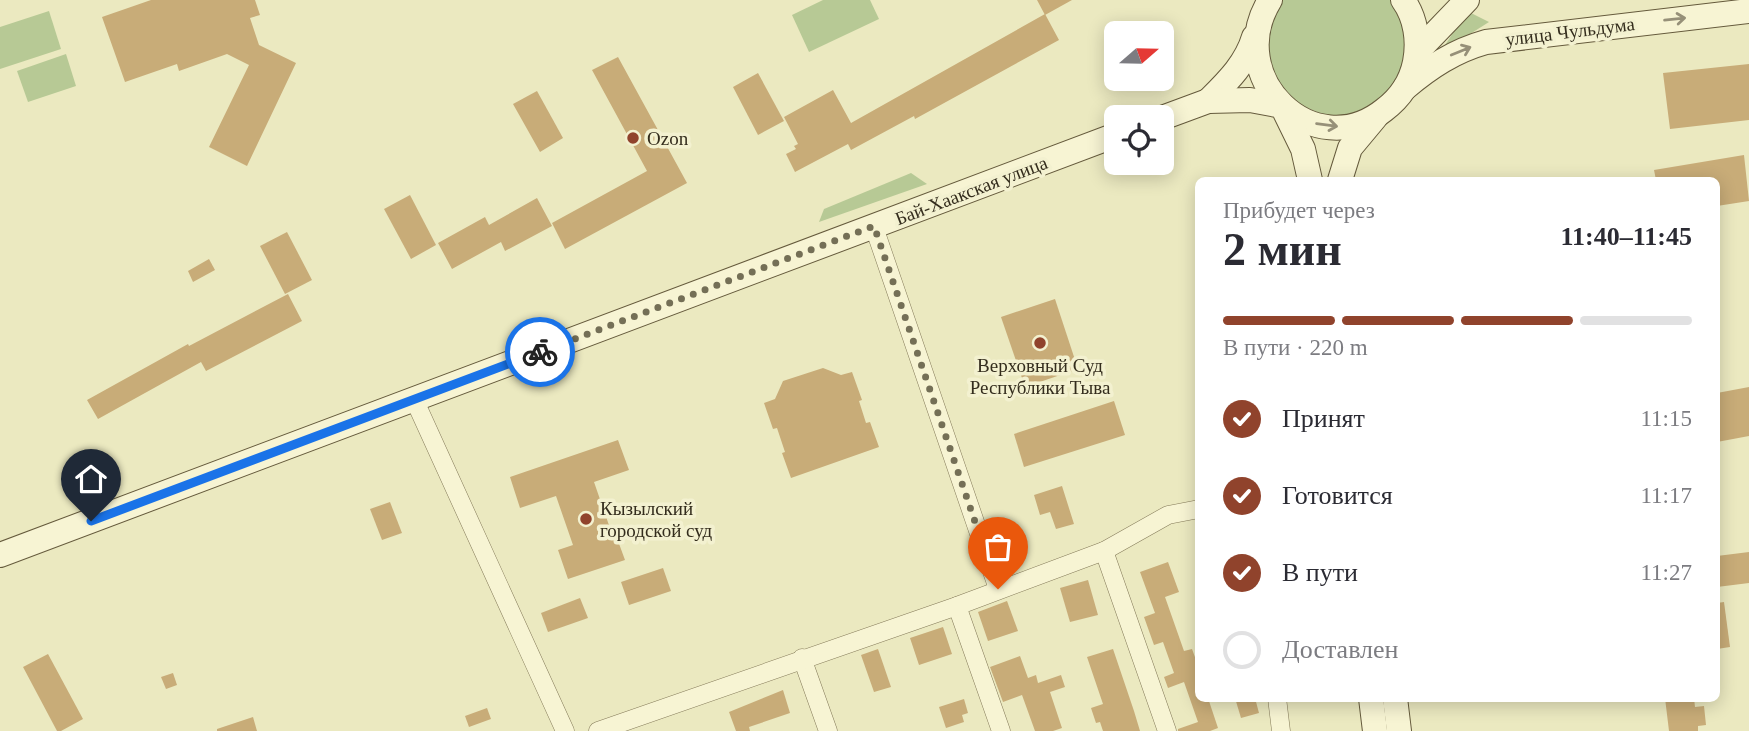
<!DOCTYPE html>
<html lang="ru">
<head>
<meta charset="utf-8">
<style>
  body { margin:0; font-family:Georgia,serif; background:#f2f2f3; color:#2b2b33; height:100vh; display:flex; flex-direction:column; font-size:26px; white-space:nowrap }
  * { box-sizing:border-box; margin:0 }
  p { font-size:23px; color:#7c7c81 }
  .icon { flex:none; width:38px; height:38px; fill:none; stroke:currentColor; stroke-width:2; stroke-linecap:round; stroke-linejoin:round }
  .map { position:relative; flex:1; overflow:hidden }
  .details { position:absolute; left:1195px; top:177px; width:525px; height:525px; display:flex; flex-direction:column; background:#fff; border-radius:10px; box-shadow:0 4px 18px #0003 }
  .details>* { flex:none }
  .needle { width:46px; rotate:70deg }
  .tools { position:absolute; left:1104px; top:21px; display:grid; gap:14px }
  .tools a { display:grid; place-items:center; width:70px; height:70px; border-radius:10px; background:#fff; box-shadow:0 4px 18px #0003; font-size:35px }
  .pin { position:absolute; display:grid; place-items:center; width:60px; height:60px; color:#fff; margin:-72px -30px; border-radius:50% 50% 50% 0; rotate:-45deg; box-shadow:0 0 7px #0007 }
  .pin .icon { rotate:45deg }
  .courier { position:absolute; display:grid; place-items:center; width:70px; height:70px; margin:-35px; border:5px solid #1a73e8; border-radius:50%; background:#fff; color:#222; box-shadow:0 2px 9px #0007 }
  .overview em { font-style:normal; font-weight:800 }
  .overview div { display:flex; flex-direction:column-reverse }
  .overview { display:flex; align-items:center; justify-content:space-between; height:119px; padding:0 28px }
  h1 { font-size:46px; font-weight:800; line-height:52px }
  .bar { display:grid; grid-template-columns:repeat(4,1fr); gap:10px 7px; align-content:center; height:84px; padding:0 28px }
  .bar i { height:9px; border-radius:5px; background:#e1e1e2 }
  .bar .current { background:#90432c }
  .bar p { grid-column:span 4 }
  ol { padding:0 28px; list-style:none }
  li { display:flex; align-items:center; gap:21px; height:77px }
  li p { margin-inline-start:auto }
  li .icon { padding:7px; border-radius:50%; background:#90432c; color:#fff; stroke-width:4 }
  li:last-child { color:#7c7c81 }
  li i { width:38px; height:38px; border:4px solid #e1e1e2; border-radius:50% }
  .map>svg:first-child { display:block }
  .green { fill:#b7c995 }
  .building { fill:#c8ac78 }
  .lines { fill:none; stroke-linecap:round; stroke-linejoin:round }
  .minor-casing { stroke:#847a59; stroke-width:19 }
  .secondary-casing { stroke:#655a3c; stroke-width:26 }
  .minor { stroke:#f7f4d3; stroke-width:18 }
  .secondary { stroke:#f7f4d3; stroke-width:24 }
  .oneway { stroke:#969078 }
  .done { stroke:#746f56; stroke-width:7; stroke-dasharray:0 12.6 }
  .route { stroke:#1a73e8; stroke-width:9 }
  .poi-dot { fill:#90432c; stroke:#f3f1d0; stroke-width:2.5 }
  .labels { text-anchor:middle; stroke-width:7; stroke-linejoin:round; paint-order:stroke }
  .street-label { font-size:19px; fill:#342d1d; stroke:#f3f1d0 }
  .poi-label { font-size:19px; fill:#342d1d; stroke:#f3f1d0; text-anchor:start }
</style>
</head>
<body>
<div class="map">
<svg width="1749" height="731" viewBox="0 0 1749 731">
  <rect width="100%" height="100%" fill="#ebe9c0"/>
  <g class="green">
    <polygon points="823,0 870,0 879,19 809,52 792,15"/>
    <polygon points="1280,0 1393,0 1404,19 1407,60 1387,96 1351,116 1330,117 1292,102 1268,69 1265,29"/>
    <polygon points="49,11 61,49 0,69 0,27"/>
    <polygon points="1467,11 1489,22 1440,53"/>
    <polygon points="66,54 76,86 28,102 17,71"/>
    <polygon points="911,173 927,184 819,222 824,209"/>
  </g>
  <g class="building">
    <polygon points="151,0 255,0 260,15 250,18 259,45 296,63 247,166 209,147 249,65 227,54 179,71 177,64 125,82 102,17"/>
    <polygon points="1037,0 1072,0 1045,15"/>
    <polygon points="1045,14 1059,40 915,119 914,116 851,150 848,144 795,172 786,154 796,149 794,146 798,144 784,117 833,90 851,123"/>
    <polygon points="618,57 687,183 565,249 552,223 647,171 592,70"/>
    <polygon points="1749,64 1749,120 1670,129 1663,73"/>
    <polygon points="758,73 784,121 758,135 733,87"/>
    <polygon points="537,91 563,138 540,152 513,104"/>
    <polygon points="1744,155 1749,201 1717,206 1717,180 1656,180 1654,170"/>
    <polygon points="410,195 436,245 411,259 384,209"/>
    <polygon points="537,198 552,226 505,251 501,242 452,269 438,243 485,217 489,225"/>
    <polygon points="287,232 312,280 285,294 260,246"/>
    <polygon points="209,259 215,270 193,282 188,271"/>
    <polygon points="288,294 302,321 206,371 201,362 98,419 87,400 188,344 189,346"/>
    <polygon points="1055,299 1078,369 1025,387 1001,317"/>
    <polygon points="823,368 841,375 852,372 862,400 859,401 866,423 870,422 879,447 791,478 782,453 785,452 777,428 773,429 764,403 775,399 783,381"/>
    <polygon points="1749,387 1749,436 1717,442 1717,393"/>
    <polygon points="1114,401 1125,435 1024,467 1014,434"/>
    <polygon points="618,440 629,470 594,482 611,531 614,530 625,560 568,579 558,550 573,545 556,496 520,508 510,477"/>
    <polygon points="1062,486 1074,524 1056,529 1050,512 1040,515 1034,495"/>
    <polygon points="390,502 402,533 382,540 370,509"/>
    <polygon points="1749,552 1749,583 1717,587 1717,556"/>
    <polygon points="1168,562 1179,592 1165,597 1184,651 1192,649 1199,668 1199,698 1208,698 1218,728 1210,731 1178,731 1178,729 1198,722 1184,682 1168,688 1164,677 1174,673 1163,642 1154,645 1144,617 1155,613 1140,572"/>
    <polygon points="663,568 671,591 629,605 621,582"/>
    <polygon points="1088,580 1098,615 1070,622 1060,588"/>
    <polygon points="580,598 588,618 548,632 541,613"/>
    <polygon points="1007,601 1018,631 988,641 978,612"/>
    <polygon points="1724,602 1730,647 1717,649 1717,603"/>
    <polygon points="943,627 952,654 919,665 910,638"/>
    <polygon points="878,649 891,687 874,692 861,655"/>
    <polygon points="1113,649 1134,711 1140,731 1103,731 1100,722 1096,723 1091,708 1103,704 1087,657"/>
    <polygon points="48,654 83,719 61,731 57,731 23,667"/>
    <polygon points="1020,656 1028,678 1036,675 1038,683 1061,675 1065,687 1050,692 1062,728 1053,731 1035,731 1022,695 1003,702 990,667"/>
    <polygon points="173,673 177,685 166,689 161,677"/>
    <polygon points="783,690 790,713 749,727 750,731 736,731 729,712"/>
    <polygon points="1235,698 1255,698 1259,713 1241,718"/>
    <polygon points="1665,698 1694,698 1695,707 1704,706 1706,725 1698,726 1698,731 1669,731"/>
    <polygon points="964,699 968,713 962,715 964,722 946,728 939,707"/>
    <polygon points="487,708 491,719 469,727 465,716"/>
    <polygon points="253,717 257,731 217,731 217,729"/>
  </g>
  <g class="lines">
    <defs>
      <g id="minor">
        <polyline points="874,227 998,589"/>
        <polyline points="414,399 565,731"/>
        <polyline points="1104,551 1167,731"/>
        <polyline points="957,606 1001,731"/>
        <polyline points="802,658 828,731"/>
        <polyline points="1277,698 1281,731"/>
        <polyline points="598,731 957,606 1104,551 1168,515 1199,509"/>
      </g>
      <g id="secondary">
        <path d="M1270,0c-48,78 44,166 114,110 16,-12 27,-28 31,-48 4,-21 1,-44 -12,-62"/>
        <polyline points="1417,52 1467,0"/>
        <path d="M1405,88c25,-21 49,-37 81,-46l263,-31"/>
        <path d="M1208,101c19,-19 38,-37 46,-64"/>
        <polyline points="1162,118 1208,101 1250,100 1282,106 1303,149 1310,180"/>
        <polyline points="1340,180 1350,148 1375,118"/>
        <polyline points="0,555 1116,135"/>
        <polyline points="1371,698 1375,731"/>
        <polyline points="1395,698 1399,731"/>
      </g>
    </defs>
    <use href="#minor" class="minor-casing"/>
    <use href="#secondary" class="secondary-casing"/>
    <use href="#minor" class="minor"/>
    <use href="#secondary" class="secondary"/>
  </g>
  <defs><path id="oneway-shaft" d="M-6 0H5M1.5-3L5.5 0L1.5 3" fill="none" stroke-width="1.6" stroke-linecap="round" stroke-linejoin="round" transform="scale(1.75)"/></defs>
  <g class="oneway">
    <use href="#oneway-shaft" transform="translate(1675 19) rotate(-6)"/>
    <use href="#oneway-shaft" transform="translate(1461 51) rotate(-22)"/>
    <use href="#oneway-shaft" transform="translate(1327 125) rotate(7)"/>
  </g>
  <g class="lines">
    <polyline class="done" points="540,352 874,226 998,589"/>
    <polyline class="route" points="91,521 540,352"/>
  </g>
  <g class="poi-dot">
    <circle cx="633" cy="138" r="7"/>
    <circle cx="1040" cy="343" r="7"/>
    <circle cx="586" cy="519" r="7"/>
  </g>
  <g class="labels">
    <g class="street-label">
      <text transform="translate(1570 31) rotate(-7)" y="7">улица Чульдума</text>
      <text transform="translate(971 190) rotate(-21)" y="7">Бай-Хаакская улица</text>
    </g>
    <g class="poi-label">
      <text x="647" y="145">Ozon</text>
      <text x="1040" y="372" text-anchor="middle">Верховный Суд<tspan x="1040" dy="22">Республики Тыва</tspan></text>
      <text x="600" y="515">Кызылский<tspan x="600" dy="22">городской суд</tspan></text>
    </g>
  </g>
</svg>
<div class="tools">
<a><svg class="needle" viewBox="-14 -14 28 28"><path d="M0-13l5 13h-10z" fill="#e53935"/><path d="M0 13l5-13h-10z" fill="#7c7c81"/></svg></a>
<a><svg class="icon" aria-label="locate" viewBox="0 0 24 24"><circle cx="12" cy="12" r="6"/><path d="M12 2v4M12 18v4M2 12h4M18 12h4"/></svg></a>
</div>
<div class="pin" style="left:998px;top:589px;background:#ea580c"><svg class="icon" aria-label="bag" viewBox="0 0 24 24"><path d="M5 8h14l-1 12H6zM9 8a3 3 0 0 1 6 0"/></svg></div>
<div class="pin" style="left:91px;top:521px;background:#1f2937"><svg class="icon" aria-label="home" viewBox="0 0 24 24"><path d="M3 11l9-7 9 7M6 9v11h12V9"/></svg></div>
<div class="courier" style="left:540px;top:352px"><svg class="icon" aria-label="bike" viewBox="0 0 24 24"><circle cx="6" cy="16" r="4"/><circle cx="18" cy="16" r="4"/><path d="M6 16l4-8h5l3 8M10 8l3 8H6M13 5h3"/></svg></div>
<section class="details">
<div class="overview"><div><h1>2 мин</h1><p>Прибудет через</p></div><em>11:40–11:45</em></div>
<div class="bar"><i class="current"></i><i class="current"></i><i class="current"></i><i></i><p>В пути · 220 m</p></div>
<ol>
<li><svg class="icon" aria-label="check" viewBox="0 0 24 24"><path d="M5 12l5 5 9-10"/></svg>Принят<p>11:15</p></li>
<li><svg class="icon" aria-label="check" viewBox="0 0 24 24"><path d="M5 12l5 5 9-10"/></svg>Готовится<p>11:17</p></li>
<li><svg class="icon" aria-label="check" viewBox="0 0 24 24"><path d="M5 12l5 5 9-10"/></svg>В пути<p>11:27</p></li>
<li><i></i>Доставлен</li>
</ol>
</section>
</div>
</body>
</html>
